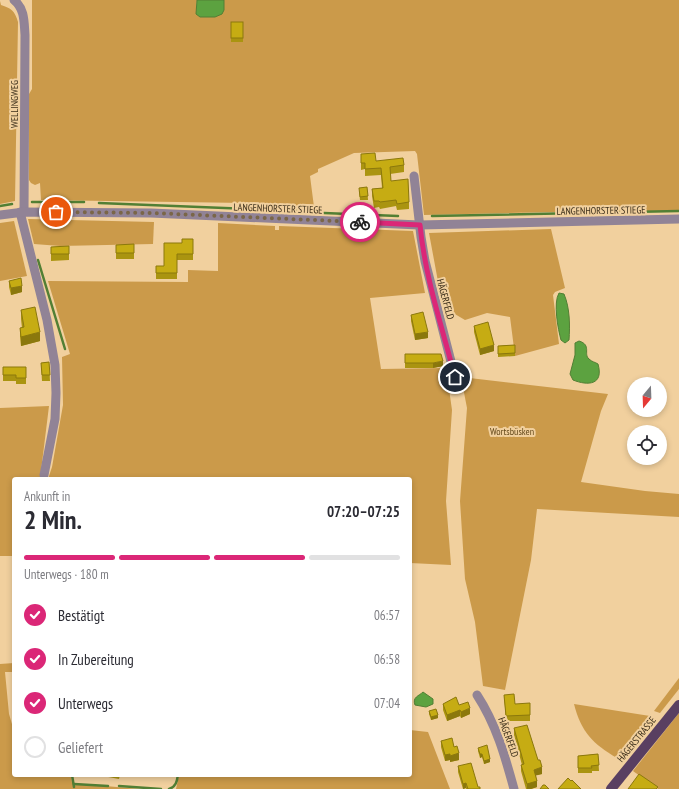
<!DOCTYPE html>
<html lang="de">
<head>
<meta charset="utf-8">
<style>
  body { margin:0; font-family:"PT Sans Narrow",sans-serif; background:#f7f7f7; color:#2b2b33; height:100vh; display:flex; flex-direction:column; font-size:15px; white-space:nowrap }
  * { box-sizing:border-box; margin:0 }
  p { font-size:13px; color:#7c7c81 }
  .icon { flex:none; width:22px; height:22px; fill:none; stroke:currentColor; stroke-width:2; stroke-linecap:round; stroke-linejoin:round }
  .map { position:relative; flex:1; overflow:hidden }
  .side { position:absolute; left:12px; top:477px; width:400px; height:300px; display:flex; flex-direction:column; background:#fff; border-radius:4px; box-shadow:0 2px 6px #0003 }
  .side>* { flex:none }
  .needle { width:26px; rotate:199deg }
  .buttons { position:absolute; left:627px; top:377px; display:grid; gap:8px }
  .buttons a { display:grid; place-items:center; width:40px; height:40px; border-radius:50%; background:#fff; box-shadow:0 2px 6px #0003; font-size:20px }
  .pin { position:absolute; display:grid; place-items:center; width:34px; height:34px; color:#fff; margin:-17px; border:2px solid #fff; border-radius:50%; box-shadow:0 1px 4px #0007 }
  .courier { position:absolute; display:grid; place-items:center; width:40px; height:40px; margin:-20px; border:3px solid #db2777; border-radius:50%; background:#fff; color:#222; box-shadow:0 1px 5px #0007 }
  .headline em { font-style:normal; font-weight:800 }
  .headline div { display:flex; flex-direction:column-reverse }
  .headline { display:flex; align-items:center; justify-content:space-between; height:68px; padding:0 12px }
  h1 { font-size:26px; font-weight:800; line-height:30px }
  .bar { display:grid; grid-template-columns:repeat(4,1fr); gap:6px 4px; align-content:center; height:48px; padding:0 12px }
  .bar i { height:5px; border-radius:3px; background:#e1e1e2 }
  .bar .active { background:#db2777 }
  .bar p { grid-column:span 4 }
  ol { padding:0 12px; list-style:none }
  li { display:flex; align-items:center; gap:12px; height:44px }
  li p { margin-inline-start:auto }
  li .icon { padding:4px; border-radius:50%; background:#db2777; color:#fff; stroke-width:4 }
  li:last-child { color:#7c7c81 }
  li i { width:22px; height:22px; border:2px solid #e1e1e2; border-radius:50% }
  .map>svg:first-child { display:block }
  .green { fill:#cb9a4a }
  .water { fill:#5ca240; stroke:#527f34 }
  .lines { fill:none; stroke-linecap:round; stroke-linejoin:round }
  .stream { stroke:#527f34; stroke-width:2.5 }
  .minor { stroke:#918396; stroke-width:9 }
  .major { stroke:#593f61; stroke-width:10 }
  .wall { fill:#aa9410 }
  .shaded-wall { fill:#8b780d }
  .building { fill:#c6ac13; stroke:#8b780d }
  .done { stroke:#7a6648; stroke-width:4; stroke-dasharray:0 7.2 }
  .route { stroke:#db2777; stroke-width:5 }
  .labels { text-anchor:middle; stroke-width:4; stroke-linejoin:round; paint-order:stroke }
  .street-label { font-size:10px; fill:#3a2d19; stroke:#f1d09e }
  .park-label { font-size:10px; fill:#63481a; stroke:#f1d09e }
</style>
</head>
<body>
<div class="map">
<svg width="679" height="789" viewBox="0 0 679 789">
  <rect width="100%" height="100%" fill="#f1d09e"/>
  <g class="green">
    <polygon points="32,0 197,0 196,7 224,10 224,0 679,0 679,212 549,212 424,215 417,154 415,151 354,153 318,169 318,172 310,176 314,207 246,203 41,200 40,183 35,185 31,183 29,180 29,94 32,89"/>
    <path d="M0,1l1,4c10,3 14,6 17,17l-3,179 -15,3z"/>
    <polygon points="28,219 154,222 153,244 60,246 34,244"/>
    <polygon points="14,221 27,276 0,281 0,223"/>
    <polygon points="218,223 275,226 275,230 279,230 279,226 413,231 425,293 370,298 381,369 446,368 452,410 446,501 451,565 410,563 410,479 48,479 52,467 63,405 62,357 70,354 48,281 188,282 188,270 218,271"/>
    <polygon points="551,229 565,288 555,292 553,295 559,344 515,356 510,317 487,313 465,320 448,310 446,303 442,303 429,233"/>
    <polygon points="461,377 608,394 601,411 581,482 645,491 679,494 679,517 537,509 531,560 505,690 483,686 475,622 465,579 460,501 467,408"/>
    <polygon points="49,406 40,479 14,479 14,556 0,556 0,408"/>
    <polygon points="14,663 14,672 5,672 9,714 14,731 14,775 71,775 72,783 139,789 0,789 0,664"/>
    <polygon points="679,678 679,689 660,713 654,711"/>
    <path d="M574,704l76,12 -33,42c-24,-14 -36,-26 -43,-54z"/>
    <polygon points="679,713 679,789 658,789 633,771"/>
    <polygon points="410,730 428,732 450,789 176,789 179,775 410,775"/>
  </g>
  <g class="water">
    <polygon points="197,0 224,0 224,10 222,14 215,17 200,17 196,14"/>
    <path d="M559,293l5,1c6,14 6,32 5,46l-4,3 -4,-3c-3,-11 -8,-37 -2,-47z"/>
    <path d="M579,341c13,4 4,13 10,18 3,3 6,3 9,5 6,21 -10,22 -25,16l-3,-6 5,-19v-12z"/>
    <path d="M423,692l10,7v5l-7,3 -11,-2c-3,-8 4,-9 8,-13z"/>
  </g>
  <g class="lines">
    <g class="stream">
      <polyline points="32,202 84,202"/>
      <polyline points="99,203 303,211"/>
      <polyline points="0,206 12,204"/>
      <polyline points="324,213 398,216"/>
      <polyline points="432,216 679,211"/>
      <polyline points="38,260 65,349"/>
      <polyline points="72,775 74,787"/>
      <polyline points="74,784 108,786"/>
      <polyline points="119,786 161,789"/>
      <path d="M169,789c7,-2 8,-8 9,-14"/>
    </g>
    <g class="minor">
      <path d="M14,0c11,9 10,22 11,35l-1,177"/>
      <polyline points="414,176 421,237 425,261 455,377"/>
      <polyline points="20,212 47,320 55,365 56,393 55,419 44,475"/>
      <polyline points="0,215 24,212 151,213 419,225 679,219"/>
      <path d="M477,695c19,29 28,61 37,94"/>
    </g>
    <polyline class="major" points="611,789 679,705"/>
  </g>
  <g class="wall">
    <rect x="231" y="22" width="12" height="20"/>
    <polygon points="361,154 376,161 404,165 404,172 390,174 391,181 409,202 409,209 397,210 396,206 380,209 379,207 374,208 372,196 372,189 382,188 381,175 365,176 365,169 361,170"/>
    <polygon points="367,187 368,200 360,200 359,191"/>
    <polygon points="193,239 193,260 177,260 177,279 156,279 156,266 164,266 182,243"/>
    <polygon points="134,244 134,259 116,259 116,245"/>
    <polygon points="69,246 69,260 51,261 51,247"/>
    <polygon points="9,281 22,292 11,295 9,287"/>
    <polygon points="21,310 40,341 21,346 20,337 20,328 22,328 21,319"/>
    <polygon points="411,315 428,338 415,340 411,321"/>
    <polygon points="474,326 494,351 480,355 474,332"/>
    <polygon points="515,345 515,356 498,357 498,346"/>
    <polygon points="405,354 443,366 433,368 405,368"/>
    <polygon points="49,362 50,381 42,381 41,363"/>
    <polygon points="3,367 26,378 26,384 16,384 16,381 3,381"/>
    <polygon points="504,695 515,704 530,715 530,721 506,721"/>
    <polygon points="443,704 459,705 470,714 461,718 460,716 447,721 443,710"/>
    <polygon points="429,711 438,718 431,720 429,714"/>
    <polygon points="514,728 542,774 536,775 537,787 531,789 526,789 521,771 521,765 522,765 514,735"/>
    <polygon points="441,741 454,747 459,760 450,762 450,760 445,761 441,747"/>
    <polygon points="478,748 490,762 484,764 482,757 480,758 478,751"/>
    <polygon points="598,754 599,771 592,771 592,773 578,773 578,756"/>
    <polygon points="458,766 478,787 480,789 466,789 466,788 463,789 458,772"/>
    <polygon points="103,775 120,775 119,779 103,776"/>
  </g>
  <g class="shaded-wall">
    <polygon points="22,286 22,292 11,295 11,288"/>
    <polygon points="40,332 40,341 21,346 21,337"/>
    <polygon points="428,332 428,338 415,340 415,334"/>
    <polygon points="494,345 494,351 480,355 480,349"/>
    <polygon points="443,361 443,366 433,368 433,363"/>
    <polygon points="470,708 470,714 461,718 461,712"/>
    <polygon points="460,710 460,716 447,721 447,715"/>
    <polygon points="438,715 438,718 431,720 431,717"/>
    <polygon points="459,753 459,760 450,762 450,756"/>
    <polygon points="450,754 450,760 445,761 445,755"/>
    <polygon points="480,754 482,754 482,757 480,758"/>
    <polygon points="490,759 490,762 484,764 484,761"/>
    <polygon points="542,767 542,774 534,776 534,770"/>
    <polygon points="537,781 537,787 531,789 527,789 527,784"/>
    <polygon points="466,783 466,788 463,789 463,784"/>
  </g>
  <g class="building">
    <rect x="231" y="22" width="12" height="16"/>
    <polygon points="375,153 376,161 403,158 404,165 390,167 391,181 408,179 409,202 397,204 396,200 380,202 379,201 374,201 372,189 383,188 381,168 365,169 365,163 361,163 361,154"/>
    <polygon points="367,187 368,196 360,197 359,188"/>
    <polygon points="182,239 193,239 193,254 177,254 177,273 156,273 156,266 164,266 164,243 182,243"/>
    <polygon points="134,244 134,253 116,253 116,245"/>
    <polygon points="69,246 69,254 51,254 51,247"/>
    <polygon points="21,278 22,286 11,288 9,281"/>
    <polygon points="35,307 40,332 21,337 20,328 24,327 21,310"/>
    <polygon points="423,312 428,332 415,334 411,315"/>
    <polygon points="488,322 494,345 480,349 474,326"/>
    <polygon points="515,345 515,353 498,354 498,346"/>
    <polygon points="405,354 441,354 443,361 433,363 405,363"/>
    <polygon points="49,362 50,375 42,375 41,363"/>
    <polygon points="3,367 26,367 26,378 16,378 16,375 3,375"/>
    <polygon points="514,694 515,704 530,703 530,715 506,716 504,695"/>
    <polygon points="456,697 459,705 468,702 470,708 461,712 460,710 447,715 443,704"/>
    <polygon points="436,709 438,715 431,717 429,711"/>
    <polygon points="527,725 538,760 540,760 542,767 534,770 537,781 527,784 521,765 524,764 514,728"/>
    <polygon points="452,738 454,747 457,746 459,753 450,756 450,754 445,755 441,741"/>
    <polygon points="487,745 490,759 484,761 482,754 480,754 478,748"/>
    <polygon points="598,754 599,765 591,766 592,768 578,768 578,756"/>
    <polygon points="471,763 478,787 480,787 480,789 468,789 466,783 463,784 458,766"/>
    <polygon points="639,774 658,787 656,789 628,789"/>
    <polygon points="568,778 571,781 572,780 581,789 558,789"/>
    <polygon points="543,785 545,785 549,789 540,789"/>
  </g>
  <g class="lines">
    <polyline class="done" points="56,212 151,213 360,222"/>
    <path class="route" d="M360,222l60,3c5,52 22,102 35,152"/>
  </g>
  <g class="labels">
    <g class="street-label">
      <text transform="translate(14 104) rotate(-90)" y="4">WELLINGWEG</text>
      <text transform="translate(278 208) rotate(2)" y="4">LANGENHORSTER STIEGE</text>
      <text transform="translate(601 210) rotate(-1)" y="4">LANGENHORSTER STIEGE</text>
      <text transform="translate(446 299) rotate(75)" y="4">HÄGERFELD</text>
      <text transform="translate(509 737) rotate(70)" y="4">HÄGERFELD</text>
      <text transform="translate(636 739) rotate(-51)" y="4">HÄGERSTRASSE</text>
    </g>
    <g class="park-label">
      <text x="512" y="435">Wortsbüsken</text>
    </g>
  </g>
</svg>
<div class="buttons">
<a><svg class="needle" viewBox="-14 -14 28 28"><path d="M0-13l5 13h-10z" fill="#e53935"/><path d="M0 13l5-13h-10z" fill="#7c7c81"/></svg></a>
<a><svg class="icon" aria-label="locate" viewBox="0 0 24 24"><circle cx="12" cy="12" r="6"/><path d="M12 2v4M12 18v4M2 12h4M18 12h4"/></svg></a>
</div>
<div class="pin" style="left:56px;top:212px;background:#ea580c"><svg class="icon" aria-label="bag" viewBox="0 0 24 24"><path d="M5 8h14l-1 12H6zM9 8a3 3 0 0 1 6 0"/></svg></div>
<div class="pin" style="left:455px;top:377px;background:#1f2937"><svg class="icon" aria-label="home" viewBox="0 0 24 24"><path d="M3 11l9-7 9 7M6 9v11h12V9"/></svg></div>
<div class="courier" style="left:360px;top:222px"><svg class="icon" aria-label="bike" viewBox="0 0 24 24"><circle cx="6" cy="16" r="4"/><circle cx="18" cy="16" r="4"/><path d="M6 16l4-8h5l3 8M10 8l3 8H6M13 5h3"/></svg></div>
<section class="side">
<div class="headline"><div><h1>2 Min.</h1><p>Ankunft in</p></div><em>07:20–07:25</em></div>
<div class="bar"><i class="active"></i><i class="active"></i><i class="active"></i><i></i><p>Unterwegs · 180 m</p></div>
<ol>
<li><svg class="icon" aria-label="check" viewBox="0 0 24 24"><path d="M5 12l5 5 9-10"/></svg>Bestätigt<p>06:57</p></li>
<li><svg class="icon" aria-label="check" viewBox="0 0 24 24"><path d="M5 12l5 5 9-10"/></svg>In Zubereitung<p>06:58</p></li>
<li><svg class="icon" aria-label="check" viewBox="0 0 24 24"><path d="M5 12l5 5 9-10"/></svg>Unterwegs<p>07:04</p></li>
<li><i></i>Geliefert</li>
</ol>
</section>
</div>
</body>
</html>
